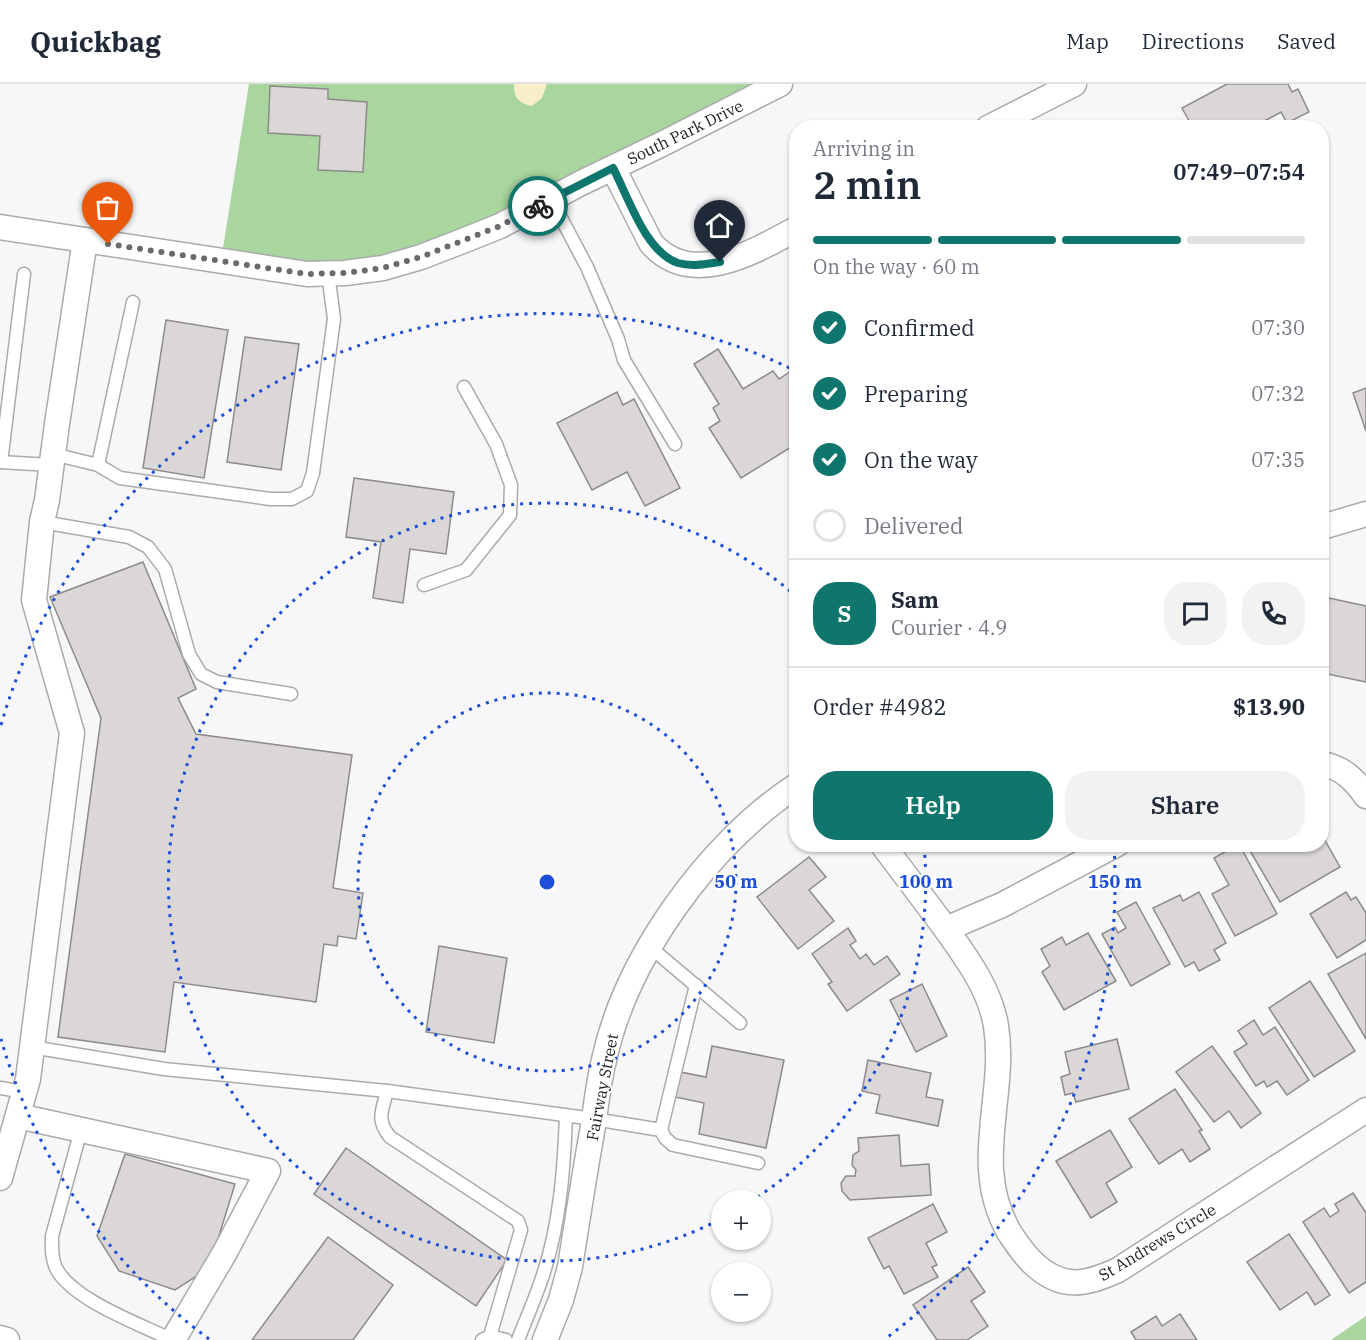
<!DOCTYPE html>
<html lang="en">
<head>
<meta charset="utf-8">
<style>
  body { margin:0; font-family:"IBM Plex Serif",serif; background:#f2f2f3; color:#1f2937; height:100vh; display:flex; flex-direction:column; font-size:22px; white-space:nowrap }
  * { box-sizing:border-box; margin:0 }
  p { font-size:20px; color:#747a83 }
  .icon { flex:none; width:33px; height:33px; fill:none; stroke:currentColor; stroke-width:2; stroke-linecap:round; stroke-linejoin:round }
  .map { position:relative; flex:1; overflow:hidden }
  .panel { position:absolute; left:789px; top:36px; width:540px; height:732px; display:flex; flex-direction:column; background:#fff; border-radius:24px; box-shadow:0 2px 4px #0004 }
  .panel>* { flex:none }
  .tools { position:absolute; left:711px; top:1106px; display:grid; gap:12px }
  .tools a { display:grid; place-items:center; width:60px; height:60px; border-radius:50%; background:#fff; box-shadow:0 2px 4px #0004; font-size:30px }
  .pin { position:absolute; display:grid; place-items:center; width:51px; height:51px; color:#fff; margin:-62px -26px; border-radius:50% 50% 50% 0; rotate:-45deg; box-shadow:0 0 6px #0007 }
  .pin .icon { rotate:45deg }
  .courier { position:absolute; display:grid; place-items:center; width:60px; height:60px; margin:-30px; border:4px solid #0f766e; border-radius:50%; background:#fff; color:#222; box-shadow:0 2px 8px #0007 }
  .summary em { font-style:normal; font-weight:600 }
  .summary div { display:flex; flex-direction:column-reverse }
  .summary { display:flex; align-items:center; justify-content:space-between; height:102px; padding:0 24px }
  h1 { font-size:39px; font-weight:600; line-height:45px }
  .bar { display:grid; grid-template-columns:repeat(4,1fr); gap:9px 6px; align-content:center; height:72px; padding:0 24px }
  .bar i { height:8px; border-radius:4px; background:#e0e1e3 }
  .bar .selected { background:#0f766e }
  .bar p { grid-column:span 4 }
  .line { display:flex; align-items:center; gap:15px; padding:0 24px; border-top:2px solid #e0e1e3 }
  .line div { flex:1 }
  .round { display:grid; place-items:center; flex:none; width:63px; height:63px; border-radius:24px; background:#f2f2f3 }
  ol { padding:0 24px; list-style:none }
  li { display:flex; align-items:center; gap:18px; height:66px }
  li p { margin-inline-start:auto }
  li .icon { padding:6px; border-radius:50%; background:#0f766e; color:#fff; stroke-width:4 }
  li:last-child { color:#747a83 }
  li i { width:33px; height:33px; border:3px solid #e0e1e3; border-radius:50% }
  .action { display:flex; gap:12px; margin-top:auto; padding:12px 24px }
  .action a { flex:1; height:69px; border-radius:24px; background:#0f766e; color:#fff; font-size:24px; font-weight:600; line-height:69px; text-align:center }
  .action a+a { background:#f2f2f3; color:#1f2937 }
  header { display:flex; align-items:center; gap:36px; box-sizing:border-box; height:84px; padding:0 30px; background:#fff; border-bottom:2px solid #e0e1e3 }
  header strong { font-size:28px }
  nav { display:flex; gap:33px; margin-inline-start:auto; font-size:21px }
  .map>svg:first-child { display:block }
  .green { fill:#a9d59f }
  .sand { fill:#f8eec9 }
  .building { fill:#dad7d6; stroke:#8d8b8a; stroke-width:1.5 }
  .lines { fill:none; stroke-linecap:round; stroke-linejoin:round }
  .lane-casing { stroke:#ababad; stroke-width:15 }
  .street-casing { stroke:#ababad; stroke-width:27 }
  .lane { stroke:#fff; stroke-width:12 }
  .street { stroke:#fff; stroke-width:24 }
  .done { stroke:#6a6a6b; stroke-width:6; stroke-dasharray:0 10.8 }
  .route { stroke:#0f766e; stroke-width:8 }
  .ring { fill:none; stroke:#1d4ed8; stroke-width:3; stroke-dasharray:3 6 }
  .labels { text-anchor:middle; stroke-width:4.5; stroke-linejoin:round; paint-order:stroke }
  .street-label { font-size:16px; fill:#1e1e1e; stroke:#fff }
  .centre { fill:#1d4ed8; stroke:#fff; stroke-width:3 }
  .ring-label { font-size:18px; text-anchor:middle; font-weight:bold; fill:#1d4ed8; stroke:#fff; stroke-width:4.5; stroke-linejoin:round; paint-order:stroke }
</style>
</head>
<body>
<header>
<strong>Quickbag</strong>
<nav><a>Map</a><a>Directions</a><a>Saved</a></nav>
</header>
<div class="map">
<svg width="1366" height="1256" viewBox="0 0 1366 1256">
  <rect width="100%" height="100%" fill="#f7f7fa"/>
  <g class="green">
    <polygon points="249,0 755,0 421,173 345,189 221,177"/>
    <polygon points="1366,1232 1366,1256 1331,1256"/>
  </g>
  <path class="sand" d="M514,0h33l-5,14 -10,8c-13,-2 -19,-9 -18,-22z"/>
  <g class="building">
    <polygon points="1227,0 1288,0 1292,8 1298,5 1309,28 1287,39 1281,28 1252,44 1193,44 1182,24"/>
    <polygon points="270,2 328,5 328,15 367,18 363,88 318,86 320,52 268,49"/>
    <polygon points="166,236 228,246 204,394 143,384"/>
    <polygon points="245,253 299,260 281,386 227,378"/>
    <polygon points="718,265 743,305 773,287 779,295 791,287 796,297 796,360 741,394 709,344 720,337 713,324 719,320 694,280"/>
    <polygon points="1366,304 1366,347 1353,309"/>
    <polygon points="617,308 623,321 634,315 680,404 645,422 627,388 592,406 557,339"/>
    <polygon points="354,394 454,408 446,470 410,465 403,519 373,514 381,458 346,453"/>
    <polygon points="143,478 196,605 178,614 196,650 352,671 333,804 363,809 356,855 338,852 337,862 324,860 316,918 174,898 165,968 58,953 101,634 50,513"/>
    <polygon points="1329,514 1366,522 1366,598 1322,589 1322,552"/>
    <polygon points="1322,751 1340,783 1280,818 1246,760 1322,760"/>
    <polygon points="1239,760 1277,830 1235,852 1212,810 1229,801 1214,774"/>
    <polygon points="809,773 826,793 809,806 834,837 798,865 757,813"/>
    <polygon points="1199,808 1226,859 1214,866 1220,876 1199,887 1194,878 1185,883 1153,824 1180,811 1183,817"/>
    <polygon points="1346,808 1351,816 1356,813 1366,829 1366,856 1337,874 1310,830"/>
    <polygon points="1136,818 1170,880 1131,902 1102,850 1115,843 1118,849 1126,844 1117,828"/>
    <polygon points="848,844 856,857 850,861 860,875 866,870 874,881 887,872 900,890 847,927 828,900 832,898 812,870"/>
    <polygon points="1088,849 1116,897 1064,926 1042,888 1050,882 1041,865 1062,853 1066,861"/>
    <polygon points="439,862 507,874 494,959 426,948"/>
    <polygon points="1366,869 1366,955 1328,890"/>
    <polygon points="1310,897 1355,967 1314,993 1269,924"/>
    <polygon points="922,900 947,952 916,968 890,916"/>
    <polygon points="1254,936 1263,951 1275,943 1309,996 1287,1011 1277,997 1267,1003 1264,997 1256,1002 1234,968 1247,960 1238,947"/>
    <polygon points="1117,955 1129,1005 1076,1018 1073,1009 1065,1011 1061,993 1070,990 1065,968"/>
    <polygon points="712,962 784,976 766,1064 699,1050 704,1019 675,1013 680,988 706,993"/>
    <polygon points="1212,962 1261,1029 1241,1044 1229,1027 1214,1038 1176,988"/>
    <polygon points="868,976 931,989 926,1013 943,1016 938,1042 876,1029 880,1011 862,1007"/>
    <polygon points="1175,1005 1202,1046 1199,1047 1210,1065 1190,1078 1182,1065 1159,1080 1129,1035"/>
    <polygon points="1110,1046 1132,1083 1106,1099 1117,1118 1091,1134 1056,1077"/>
    <polygon points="899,1051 901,1082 929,1080 931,1111 850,1116 842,1107 841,1099 846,1092 855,1092 856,1086 852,1081 853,1071 859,1067 858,1054"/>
    <polygon points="346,1064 507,1176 476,1222 314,1110"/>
    <polygon points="125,1070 235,1100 209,1184 175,1206 119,1187 97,1152"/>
    <polygon points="1353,1109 1366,1129 1366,1198 1349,1209 1303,1138 1324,1124 1330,1133 1339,1127 1335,1120"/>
    <polygon points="933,1120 947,1148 926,1159 937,1181 932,1183 938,1193 904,1210 889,1182 884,1185 868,1154"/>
    <polygon points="1289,1150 1330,1211 1315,1221 1307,1208 1280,1226 1247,1178"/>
    <polygon points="328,1153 393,1201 353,1256 252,1256"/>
    <polygon points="968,1183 985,1208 971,1217 988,1242 967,1256 937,1256 913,1221"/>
    <polygon points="1180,1230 1197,1256 1136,1256 1131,1248 1156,1232 1162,1242"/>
  </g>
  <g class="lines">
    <defs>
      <g id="lane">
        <polyline points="551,115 587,183 618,255 624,276 675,360"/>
        <polyline points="53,370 98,381 120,394 270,415 292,415 307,407 313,389 334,235 328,189"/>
        <polyline points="0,378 51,381"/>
        <polyline points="1,378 24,190"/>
        <polyline points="98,381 133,218"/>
        <polyline points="42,438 129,453 148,463 165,485 189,570 201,590 217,598 291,610"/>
        <polyline points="424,501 466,486 510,431 511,401 496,360 464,303"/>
        <polyline points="650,863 740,939"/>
        <polyline points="32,963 164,985 387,1007 594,1035 661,1046 696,901"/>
        <polyline points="0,1004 24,1008"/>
        <path d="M387,1007c-5,20 -11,29 3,46l128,84 3,9 -31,106"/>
        <path d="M81,1046l-29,106c0,10 -1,22 4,32 16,32 84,56 116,72"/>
        <polyline points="661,1046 665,1054 673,1061 758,1079"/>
        <polyline points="482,1256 490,1252 506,1256"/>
        <path d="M518,1256c8,-21 18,-43 25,-65 17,-51 21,-106 23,-160"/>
      </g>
      <g id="street">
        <polyline points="988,44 1074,0"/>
        <path d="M613,84l38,75c40,46 103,9 145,-14"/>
        <polyline points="0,143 307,190 345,189 383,184 421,173 460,158 500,142 581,99 664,59 780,0"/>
        <polyline points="1322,443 1366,430"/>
        <path d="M1322,680c20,3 33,16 44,32"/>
        <polyline points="882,760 946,845"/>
        <path d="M1117,760l-115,61 -56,24c21,30 44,60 50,97 11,70 -26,138 13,206 8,12 14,22 25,32 28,26 52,21 84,6l248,-160"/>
        <polyline points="18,1032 268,1087 224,1170 173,1256"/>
        <polyline points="0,1094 28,995 72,649 34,516 42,438 47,416 57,340 85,156"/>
        <polyline points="0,1254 7,1256"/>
        <path d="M545,1256l16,-40 9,-33c7,-45 14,-90 22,-135 4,-24 6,-48 12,-72 22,-102 105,-217 192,-274"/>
      </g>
    </defs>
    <use href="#lane" class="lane-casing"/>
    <use href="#street" class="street-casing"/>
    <use href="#lane" class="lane"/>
    <use href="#street" class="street"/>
  </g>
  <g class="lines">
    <polyline class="done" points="108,160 307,190 345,189 383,184 421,173 500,142 538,122"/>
    <path class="route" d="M538,122l75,-38c15,28 32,84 65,95 14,4 28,1 42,-1"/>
  </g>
  <g class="ring">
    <circle cx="547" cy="798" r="189"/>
    <path d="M719 1136A379 379 0 1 1 796 512M924 762A379 379 0 0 1 753 1116"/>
    <path d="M209 1255A568 568 0 0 1 1 955M1 641A568 568 0 0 1 796 287M1114 763A568 568 0 0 1 885 1255"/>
  </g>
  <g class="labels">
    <g class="street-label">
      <text transform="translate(685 48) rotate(-26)" y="6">South Park Drive</text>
      <text transform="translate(602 1003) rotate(-79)" y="6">Fairway Street</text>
      <text transform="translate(1157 1158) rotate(-31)" y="6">St Andrews Circle</text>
    </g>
  </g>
  <circle cx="547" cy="798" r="9" class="centre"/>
  <g class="ring-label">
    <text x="736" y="804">50 m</text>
    <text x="926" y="804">100 m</text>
    <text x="1115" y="804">150 m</text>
  </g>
</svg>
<div class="tools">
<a>+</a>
<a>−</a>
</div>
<div class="pin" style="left:108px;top:160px;background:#ea580c"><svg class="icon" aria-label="bag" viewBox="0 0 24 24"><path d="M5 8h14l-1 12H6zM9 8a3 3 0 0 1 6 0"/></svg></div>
<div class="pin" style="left:720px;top:178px;background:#1f2937"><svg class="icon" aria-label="home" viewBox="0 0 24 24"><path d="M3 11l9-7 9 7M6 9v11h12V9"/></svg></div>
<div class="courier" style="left:538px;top:122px"><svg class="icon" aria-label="bike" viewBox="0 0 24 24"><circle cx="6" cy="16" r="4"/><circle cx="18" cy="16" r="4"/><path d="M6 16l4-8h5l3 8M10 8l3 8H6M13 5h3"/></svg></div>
<section class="panel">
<div class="summary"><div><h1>2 min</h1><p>Arriving in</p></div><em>07:49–07:54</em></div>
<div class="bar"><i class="selected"></i><i class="selected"></i><i class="selected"></i><i></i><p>On the way · 60 m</p></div>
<ol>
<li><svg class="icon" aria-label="check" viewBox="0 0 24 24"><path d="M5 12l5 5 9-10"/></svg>Confirmed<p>07:30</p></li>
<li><svg class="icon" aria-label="check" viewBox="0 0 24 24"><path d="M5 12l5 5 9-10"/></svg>Preparing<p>07:32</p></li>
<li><svg class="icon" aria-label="check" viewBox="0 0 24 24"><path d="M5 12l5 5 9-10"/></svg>On the way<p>07:35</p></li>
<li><i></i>Delivered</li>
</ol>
<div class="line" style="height:108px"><b class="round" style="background:#0f766e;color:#fff">S</b><div><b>Sam</b><p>Courier · 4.9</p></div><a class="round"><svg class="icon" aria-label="chat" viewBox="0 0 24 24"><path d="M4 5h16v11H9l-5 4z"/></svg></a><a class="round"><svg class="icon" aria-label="phone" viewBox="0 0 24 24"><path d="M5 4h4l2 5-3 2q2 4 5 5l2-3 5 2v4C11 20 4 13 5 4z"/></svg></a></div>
<div class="line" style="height:78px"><div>Order #4982</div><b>$13.90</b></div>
<div class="action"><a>Help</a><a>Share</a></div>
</section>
</div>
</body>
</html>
